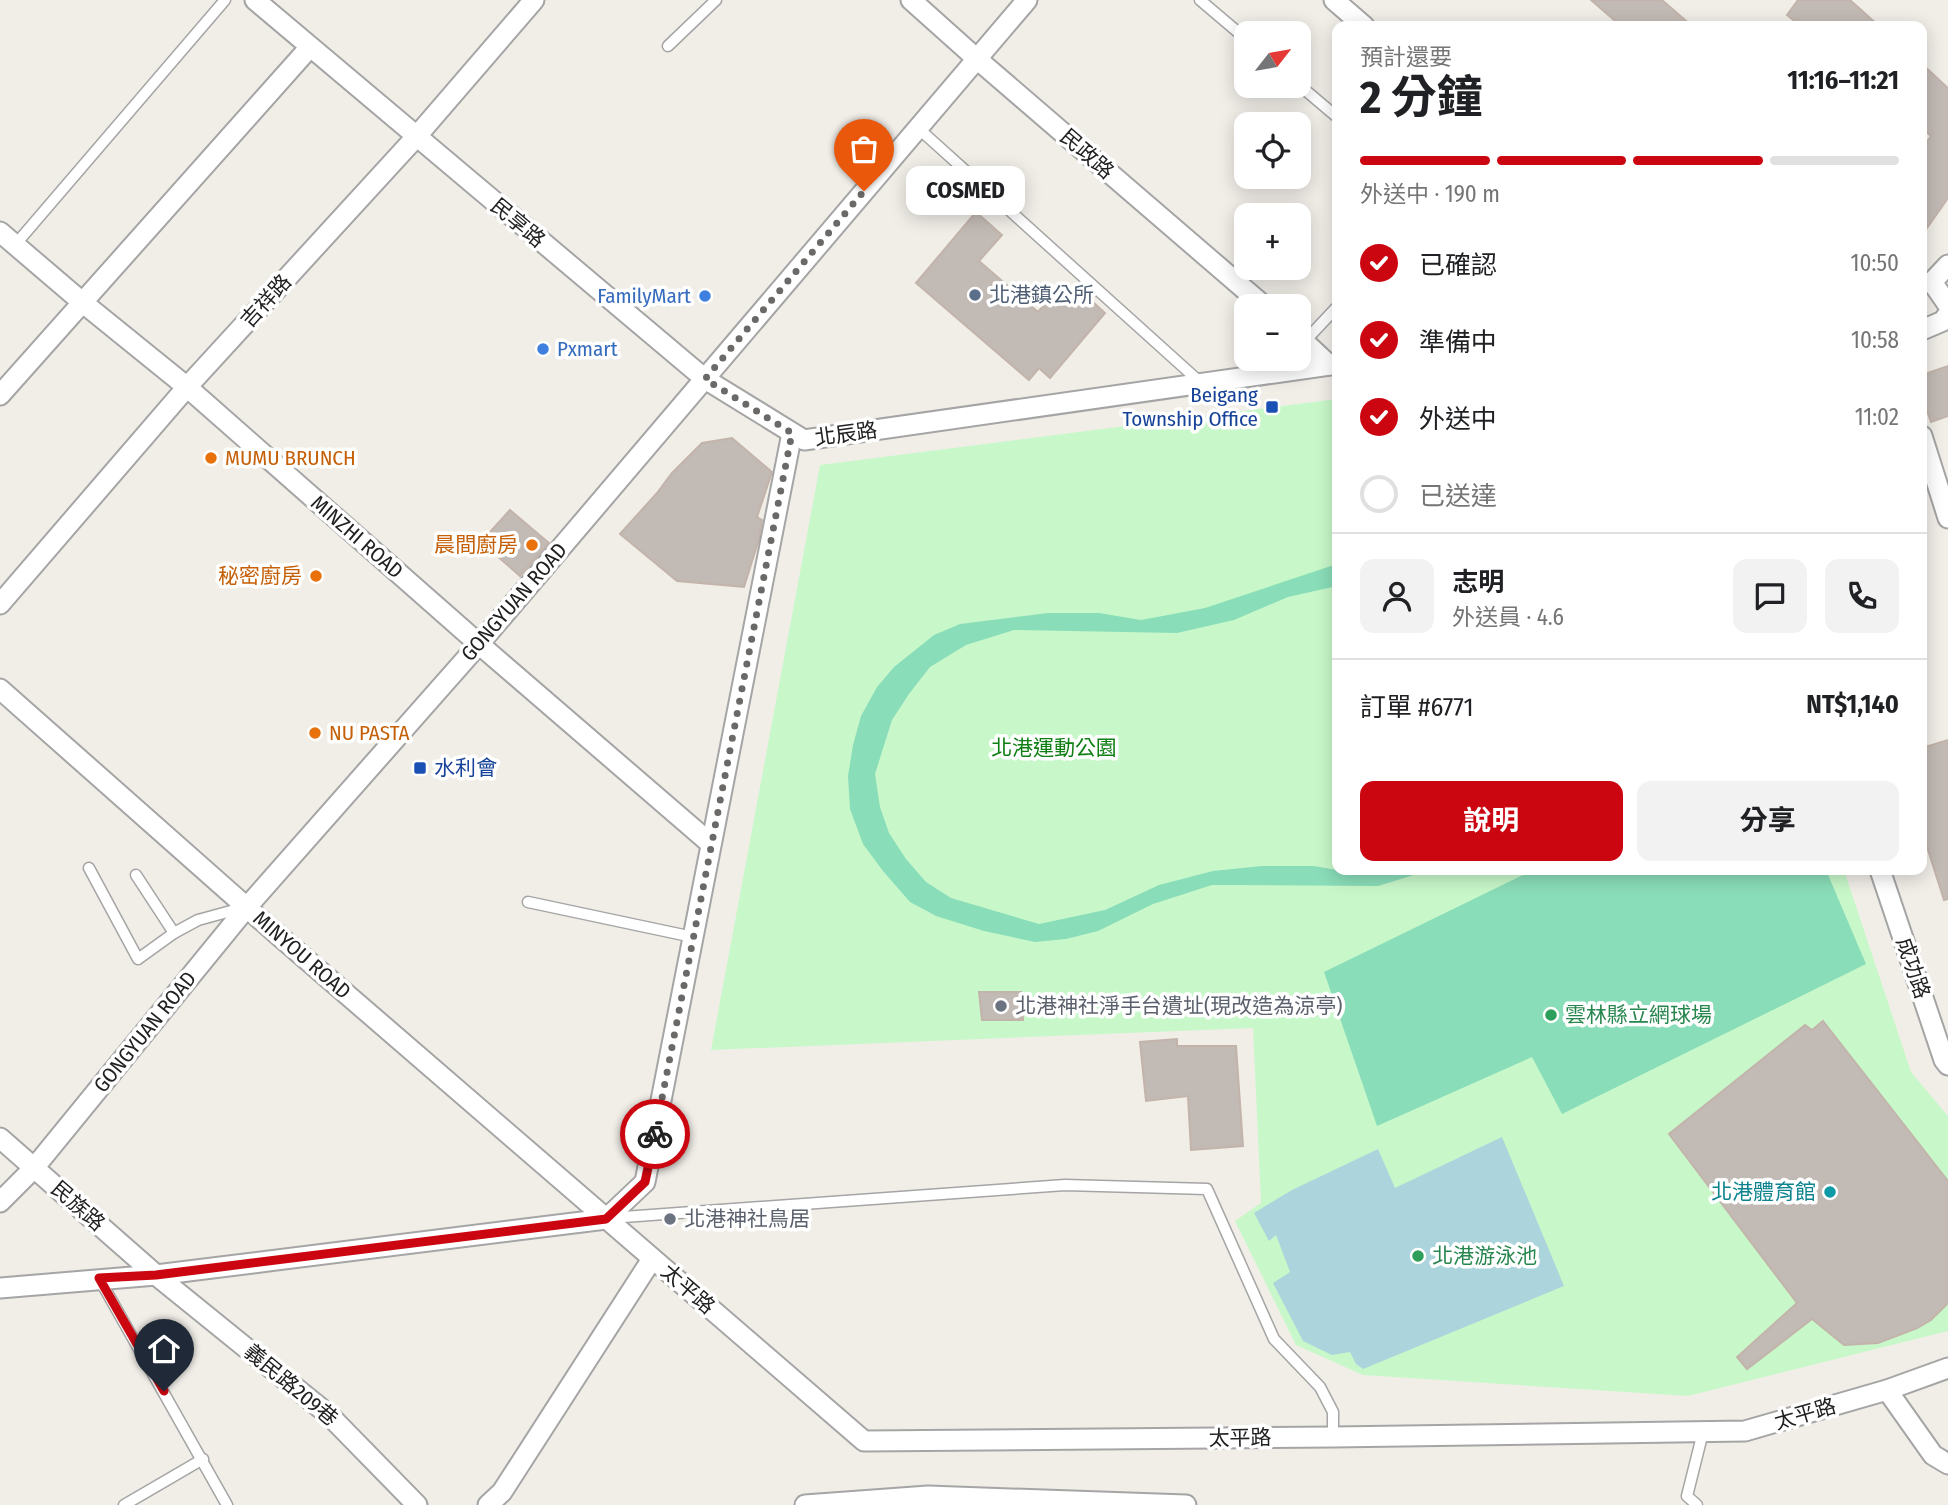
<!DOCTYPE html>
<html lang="zh-TW">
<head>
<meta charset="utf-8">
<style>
  body { margin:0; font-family:"Fira Sans Condensed","Noto Sans TC",sans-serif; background:#f2f2f2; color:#202124; height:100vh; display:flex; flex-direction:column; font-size:26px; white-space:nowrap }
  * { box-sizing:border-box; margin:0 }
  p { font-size:23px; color:#757577 }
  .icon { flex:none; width:38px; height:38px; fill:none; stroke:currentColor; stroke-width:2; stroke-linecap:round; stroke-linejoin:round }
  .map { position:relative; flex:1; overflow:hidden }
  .details { position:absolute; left:1332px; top:21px; width:595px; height:854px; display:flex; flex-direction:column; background:#fff; border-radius:14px; box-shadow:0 4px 18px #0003 }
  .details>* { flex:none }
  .needle { width:46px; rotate:59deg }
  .controls { position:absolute; left:1234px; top:21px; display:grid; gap:14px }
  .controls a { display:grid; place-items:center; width:77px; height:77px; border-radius:14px; background:#fff; box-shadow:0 4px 18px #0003; font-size:35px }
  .pin { position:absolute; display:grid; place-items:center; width:60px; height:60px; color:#fff; margin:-72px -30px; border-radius:50% 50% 50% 0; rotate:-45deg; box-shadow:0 0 7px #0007 }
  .pin .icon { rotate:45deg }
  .courier { position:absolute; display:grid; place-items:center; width:70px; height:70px; margin:-35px; border:5px solid #cc0610; border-radius:50%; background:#fff; color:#222; box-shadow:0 2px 9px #0007 }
  .bubble { position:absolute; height:49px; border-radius:14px; background:#fff; box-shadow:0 4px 18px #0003; font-size:23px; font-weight:700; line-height:49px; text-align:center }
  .overview em { font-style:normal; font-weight:700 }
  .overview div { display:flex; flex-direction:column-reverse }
  .overview { display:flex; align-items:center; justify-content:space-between; height:119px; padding:0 28px }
  h1 { font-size:46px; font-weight:700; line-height:52px }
  .bar { display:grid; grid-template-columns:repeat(4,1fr); gap:10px 7px; align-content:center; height:84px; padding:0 28px }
  .bar i { height:9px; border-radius:5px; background:#e0e0e0 }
  .bar .on { background:#cc0610 }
  .bar p { grid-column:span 4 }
  .line { display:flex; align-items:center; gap:18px; padding:0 28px; border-top:2px solid #e0e0e0 }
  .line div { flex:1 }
  .round { display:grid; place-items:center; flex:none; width:74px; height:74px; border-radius:14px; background:#f2f2f2 }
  ol { padding:0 28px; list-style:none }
  li { display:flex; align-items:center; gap:21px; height:77px }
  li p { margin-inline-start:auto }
  li .icon { padding:7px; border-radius:50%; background:#cc0610; color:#fff; stroke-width:4 }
  li:last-child { color:#757577 }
  li i { width:38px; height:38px; border:4px solid #e0e0e0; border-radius:50% }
  .button { display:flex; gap:14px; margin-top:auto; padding:14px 28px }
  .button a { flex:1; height:80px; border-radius:14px; background:#cc0610; color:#fff; font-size:28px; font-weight:700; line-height:80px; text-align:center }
  .button a+a { background:#f2f2f2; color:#202124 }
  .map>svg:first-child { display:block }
  .park { fill:#c8f8ca }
  .pitch { fill:#8addb9 }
  .water { fill:#abd4dd }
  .building { fill:#c2bab5; stroke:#c3b4ab; stroke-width:2 }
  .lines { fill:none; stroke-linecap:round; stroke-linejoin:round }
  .lane-casing { stroke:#a5a5a5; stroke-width:13 }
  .street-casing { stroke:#a5a5a5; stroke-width:23 }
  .lane { stroke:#fff; stroke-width:10 }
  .street { stroke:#fff; stroke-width:19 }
  .done { stroke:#6a6967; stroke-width:7; stroke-dasharray:0 12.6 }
  .route { stroke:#cc0610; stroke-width:9 }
  .service-dot { fill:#5c6f8a; stroke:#fff; stroke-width:2.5 }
  .shop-dot { fill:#3f7fe0; stroke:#fff; stroke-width:2.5 }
  .transit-dot { fill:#1a4fb4; stroke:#fff; stroke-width:2.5 }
  .food-dot { fill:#e8710a; stroke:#fff; stroke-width:2.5 }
  .worship-dot { fill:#6b7280; stroke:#fff; stroke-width:2.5 }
  .leisure-dot { fill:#2e9e5b; stroke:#fff; stroke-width:2.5 }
  .culture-dot { fill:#0f9aa8; stroke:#fff; stroke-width:2.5 }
  .labels { text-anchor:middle; stroke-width:7; stroke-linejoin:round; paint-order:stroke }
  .street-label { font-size:21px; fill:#212121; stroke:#fff }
  .service-label { font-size:21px; fill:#4e5e75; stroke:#fff; text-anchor:start }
  .shop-label { font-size:21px; fill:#366cbe; stroke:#fff; text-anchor:end }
  .transit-label { font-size:21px; fill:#164399; stroke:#fff; text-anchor:end }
  .food-label { font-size:21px; fill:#c56008; stroke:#fff; text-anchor:start }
  .park-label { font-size:21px; fill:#107f14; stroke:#fff }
  .worship-label { font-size:21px; fill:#5b616d; stroke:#fff; text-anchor:start }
  .leisure-label { font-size:21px; fill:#27864d; stroke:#fff; text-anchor:start }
  .culture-label { font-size:21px; fill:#0d838f; stroke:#fff; text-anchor:end }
</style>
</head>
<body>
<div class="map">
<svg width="1948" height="1505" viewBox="0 0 1948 1505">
  <rect width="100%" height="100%" fill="#f1eee8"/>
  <polygon class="park" points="1337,399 1337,870 1844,870 1911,1072 1948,1116 1948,1331 1688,1396 1363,1375 1296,1345 1235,1221 1261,1203 1253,1028 711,1050 820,465"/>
  <g class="pitch">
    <polygon points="1337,564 1337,586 1288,597 1234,620 1177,633 1014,630 966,645 930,667 909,694 892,720 875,774 880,807 889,833 906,859 926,882 951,898 1039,924 1105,910 1159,885 1213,871 1262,866 1314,866 1337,870 1430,870 1378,886 1212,885 1153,904 1098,931 1066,939 1035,942 984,931 936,916 910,902 883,871 863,844 850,809 848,776 853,745 861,716 877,687 894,667 934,635 960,624 1048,613 1099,613 1141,620 1205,608"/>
    <polygon points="1533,870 1826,870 1866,964 1562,1114 1532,1057 1377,1126 1324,972"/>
  </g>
  <polygon class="water" points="1502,1137 1564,1286 1363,1369 1356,1364 1350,1352 1332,1355 1303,1341 1273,1283 1290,1272 1276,1235 1269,1241 1254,1213 1292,1190 1378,1149 1395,1188"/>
  <g class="building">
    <polygon points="1591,0 1662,0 1692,26 1621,26"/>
    <polygon points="1798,0 1850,0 1879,26 1801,26 1787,15"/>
    <polygon points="1922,64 1948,88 1948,198 1922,235 1922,148 1931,136 1922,128"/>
    <polygon points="976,212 1002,235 979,261 1038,312 1059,287 1074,299 1081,291 1105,313 1050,378 1039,368 1029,380 916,283"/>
    <polygon points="1948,366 1948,416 1931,422 1922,396 1922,375"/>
    <polygon points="732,438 772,472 757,517 762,520 759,539 744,587 677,581 620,534 657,493 672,473 702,443"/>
    <polygon points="510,510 549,543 520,576 481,542"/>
    <polygon points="1948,740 1948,899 1944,900 1922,831 1922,748"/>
    <polygon points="979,992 1021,992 1023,1020 982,1020"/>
    <polygon points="1823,1021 1948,1181 1948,1303 1931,1320 1917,1328 1878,1343 1844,1345 1812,1319 1747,1369 1737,1357 1797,1303 1669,1134 1805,1025 1812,1030"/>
    <polygon points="1177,1039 1177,1046 1236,1046 1243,1146 1191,1150 1188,1096 1146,1101 1140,1042"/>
  </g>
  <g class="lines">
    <defs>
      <g id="lane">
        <polyline points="1200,0 1246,39"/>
        <polyline points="668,46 716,0"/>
        <polyline points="1298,84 1337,117"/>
        <polyline points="918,128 1201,383"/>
        <polyline points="15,245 225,0"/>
        <polyline points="1305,341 1337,307"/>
        <polyline points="89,868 138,959 174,933 198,920 242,908"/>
        <polyline points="136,875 174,933"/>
        <polyline points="528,902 693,937"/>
        <polyline points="610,1218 1065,1185 1207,1189 1274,1339 1320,1387 1333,1412 1333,1437"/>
        <polyline points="100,1280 227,1505"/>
        <polyline points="124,1505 203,1459"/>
        <polyline points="1697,1505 1687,1496 1703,1432"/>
      </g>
      <g id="street">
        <polyline points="255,0 705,379 804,440 1337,364"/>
        <polyline points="911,0 977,59 1264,306"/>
        <polyline points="1334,0 1364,26"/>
        <polyline points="0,232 82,302 187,387 479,644 711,844"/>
        <polyline points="1932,282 1948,305"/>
        <polyline points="1922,283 1932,282 1948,265"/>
        <polyline points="1922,330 1943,321 1948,314"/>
        <polyline points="1298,336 1329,365"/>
        <polyline points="0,395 310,47"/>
        <polyline points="1922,436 1948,518"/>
        <polyline points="0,604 187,387 416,137 534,0"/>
        <polyline points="0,689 278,935 864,1441 1333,1437 1745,1431 1887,1390 1948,1368"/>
        <polyline points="1880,870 1944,1060 1948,1065"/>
        <polyline points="0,1138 156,1275 329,1415 417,1505"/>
        <polyline points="0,1202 34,1168 247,907 479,644 1027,0"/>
        <polyline points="606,1219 645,1182 792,433"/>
        <polyline points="0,1288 156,1275 606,1219"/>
        <polyline points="1887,1390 1933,1455 1948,1464"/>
        <polyline points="488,1505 502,1492 652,1259"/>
        <polyline points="805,1505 928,1496 1186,1505"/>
      </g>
    </defs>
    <use href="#lane" class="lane-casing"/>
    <use href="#street" class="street-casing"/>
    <use href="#lane" class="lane"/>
    <use href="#street" class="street"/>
  </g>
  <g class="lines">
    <polyline class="done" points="655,1134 792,433 705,379 864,191"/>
    <polyline class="route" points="164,1391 99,1278 156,1275 606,1219 645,1182 655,1134"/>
  </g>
  <circle class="service-dot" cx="975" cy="295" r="7"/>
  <g class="shop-dot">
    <circle cx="705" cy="296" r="7"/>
    <circle cx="543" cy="349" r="7"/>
  </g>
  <g class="transit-dot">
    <rect x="1265" y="400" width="14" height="14" rx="3.5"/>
    <rect x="413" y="761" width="14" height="14" rx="3.5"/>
  </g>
  <g class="food-dot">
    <circle cx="211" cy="458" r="7"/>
    <circle cx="532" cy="545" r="7"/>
    <circle cx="316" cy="576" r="7"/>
    <circle cx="315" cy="733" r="7"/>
  </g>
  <g class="worship-dot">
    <circle cx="1001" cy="1006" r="7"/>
    <circle cx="670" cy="1219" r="7"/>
  </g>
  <g class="leisure-dot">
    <circle cx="1551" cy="1015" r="7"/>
    <circle cx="1418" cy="1256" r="7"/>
  </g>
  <circle class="culture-dot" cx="1830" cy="1192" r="7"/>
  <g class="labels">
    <g class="street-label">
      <text transform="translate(1087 154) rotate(41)" y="7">民政路</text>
      <text transform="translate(518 223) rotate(40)" y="7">民享路</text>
      <text transform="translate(266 301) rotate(-48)" y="7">吉祥路</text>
      <text transform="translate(846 434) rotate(-8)" y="7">北辰路</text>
      <text transform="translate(357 537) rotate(41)" y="7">MINZHI ROAD</text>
      <text transform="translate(514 602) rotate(-49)" y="7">GONGYUAN ROAD</text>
      <text transform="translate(302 955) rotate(41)" y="7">MINYOU ROAD</text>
      <text transform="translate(1913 968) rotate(71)" y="7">成功路</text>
      <text transform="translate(145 1032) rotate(-51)" y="7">GONGYUAN ROAD</text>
      <text transform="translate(78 1206) rotate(41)" y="7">民族路</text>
      <text transform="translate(688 1289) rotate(41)" y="7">太平路</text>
      <text transform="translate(291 1385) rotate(40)" y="7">義民路209巷</text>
      <text transform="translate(1805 1414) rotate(-16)" y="7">太平路</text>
      <text transform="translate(1240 1438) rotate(-1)" y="7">太平路</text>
    </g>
    <g class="service-label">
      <text x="989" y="302">北港鎮公所</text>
    </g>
    <g class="shop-label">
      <text x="691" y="303">FamilyMart</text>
      <text x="557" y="356" text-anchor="start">Pxmart</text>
    </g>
    <g class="transit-label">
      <text x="1258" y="402">Beigang<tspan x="1258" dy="24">Township Office</tspan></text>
      <text x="434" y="775" text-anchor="start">水利會</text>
    </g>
    <g class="food-label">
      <text x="225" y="465">MUMU BRUNCH</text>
      <text x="518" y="552" text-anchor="end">晨間廚房</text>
      <text x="302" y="583" text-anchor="end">秘密廚房</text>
      <text x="329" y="740">NU PASTA</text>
    </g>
    <g class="park-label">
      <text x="1054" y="755">北港運動公園</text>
    </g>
    <g class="worship-label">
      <text x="1015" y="1013">北港神社淨手台遺址(現改造為涼亭)</text>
      <text x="684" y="1226">北港神社鳥居</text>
    </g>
    <g class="leisure-label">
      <text x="1565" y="1022">雲林縣立網球場</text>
      <text x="1432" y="1263">北港游泳池</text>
    </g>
    <g class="culture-label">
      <text x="1816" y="1199">北港體育館</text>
    </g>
  </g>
</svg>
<div class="controls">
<a><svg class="needle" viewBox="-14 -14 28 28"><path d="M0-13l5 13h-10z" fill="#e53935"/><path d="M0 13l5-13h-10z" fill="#757577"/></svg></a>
<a><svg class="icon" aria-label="locate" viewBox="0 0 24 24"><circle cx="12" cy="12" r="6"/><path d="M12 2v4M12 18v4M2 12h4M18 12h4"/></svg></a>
<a>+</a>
<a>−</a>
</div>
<div class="pin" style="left:864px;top:191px;background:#ea580c"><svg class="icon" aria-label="bag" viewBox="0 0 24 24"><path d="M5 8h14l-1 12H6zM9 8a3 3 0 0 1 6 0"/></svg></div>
<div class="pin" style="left:164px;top:1391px;background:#1f2937"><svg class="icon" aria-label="home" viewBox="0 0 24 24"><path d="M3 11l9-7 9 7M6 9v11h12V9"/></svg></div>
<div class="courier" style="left:655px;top:1134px"><svg class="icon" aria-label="bike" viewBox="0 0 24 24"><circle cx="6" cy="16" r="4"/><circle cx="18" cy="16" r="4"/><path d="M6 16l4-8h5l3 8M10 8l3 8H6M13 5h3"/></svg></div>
<div class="bubble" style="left:906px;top:166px;width:119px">COSMED</div>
<section class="details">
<div class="overview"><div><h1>2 分鐘</h1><p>預計還要</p></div><em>11:16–11:21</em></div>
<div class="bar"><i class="on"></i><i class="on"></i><i class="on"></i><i></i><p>外送中 · 190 m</p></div>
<ol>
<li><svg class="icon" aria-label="check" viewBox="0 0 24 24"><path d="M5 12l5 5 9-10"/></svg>已確認<p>10:50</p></li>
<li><svg class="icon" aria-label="check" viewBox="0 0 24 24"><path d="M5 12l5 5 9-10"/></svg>準備中<p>10:58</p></li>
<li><svg class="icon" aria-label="check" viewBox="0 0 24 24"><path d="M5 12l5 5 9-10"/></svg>外送中<p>11:02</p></li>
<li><i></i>已送達</li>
</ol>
<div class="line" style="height:126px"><a class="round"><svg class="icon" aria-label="person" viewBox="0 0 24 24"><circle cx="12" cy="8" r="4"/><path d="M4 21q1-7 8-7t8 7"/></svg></a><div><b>志明</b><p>外送員 · 4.6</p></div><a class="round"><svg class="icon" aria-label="chat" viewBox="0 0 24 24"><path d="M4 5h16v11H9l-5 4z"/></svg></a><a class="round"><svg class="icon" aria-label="phone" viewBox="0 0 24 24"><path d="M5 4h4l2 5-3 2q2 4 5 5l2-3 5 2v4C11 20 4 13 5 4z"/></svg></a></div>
<div class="line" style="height:91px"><div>訂單 #6771</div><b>NT$1,140</b></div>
<div class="button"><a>說明</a><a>分享</a></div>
</section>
</div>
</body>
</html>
